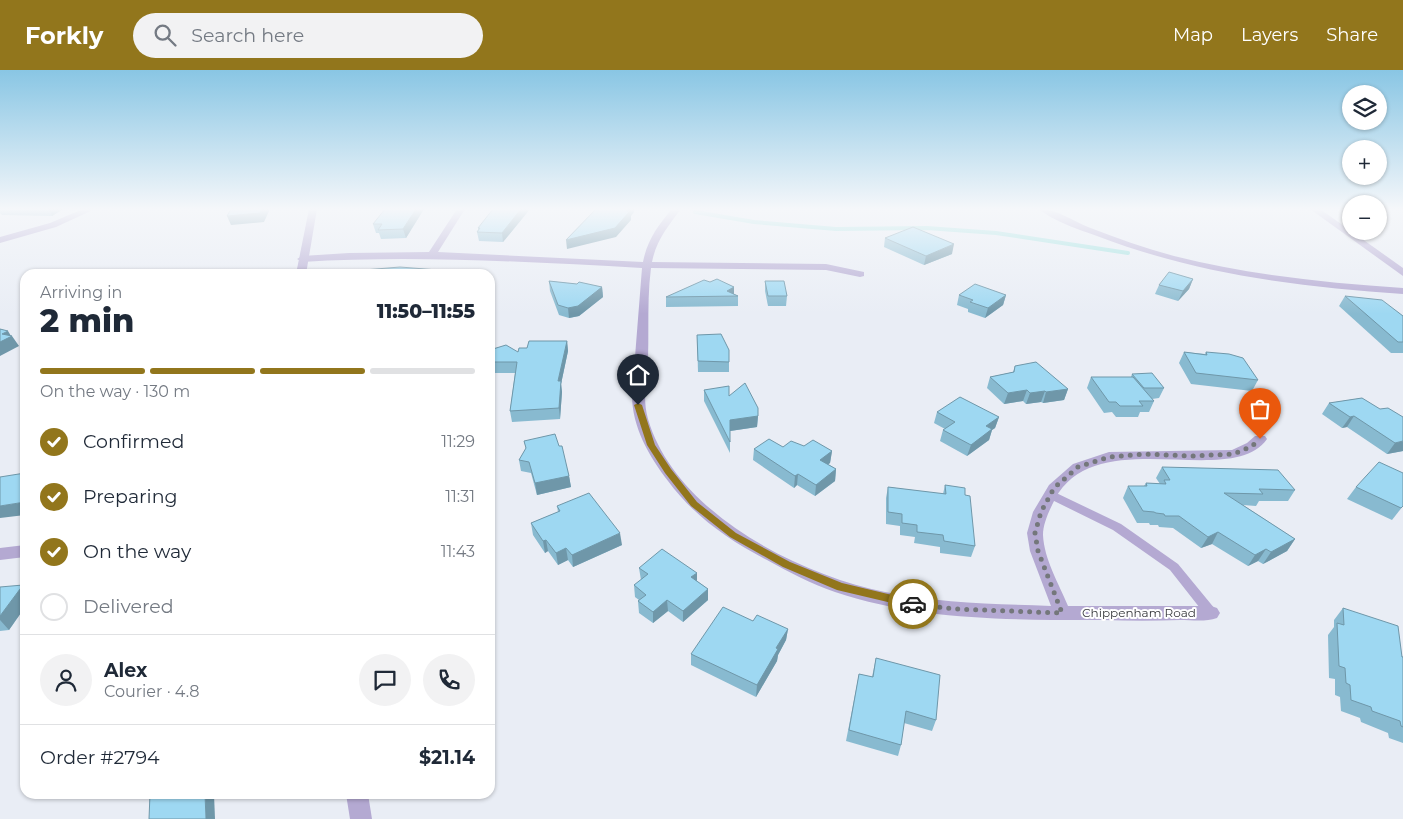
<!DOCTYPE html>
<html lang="en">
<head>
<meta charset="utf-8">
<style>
  body { margin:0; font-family:Montserrat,sans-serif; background:#f2f2f3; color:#1f2937; height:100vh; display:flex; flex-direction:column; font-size:19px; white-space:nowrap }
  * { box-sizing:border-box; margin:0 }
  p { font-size:16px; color:#747a83 }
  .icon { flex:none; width:28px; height:28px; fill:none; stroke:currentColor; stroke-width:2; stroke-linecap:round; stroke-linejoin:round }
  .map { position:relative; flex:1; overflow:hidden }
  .sheet { position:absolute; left:20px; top:199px; width:475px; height:530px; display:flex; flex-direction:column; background:#fff; border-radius:15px; box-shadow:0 1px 4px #0004 }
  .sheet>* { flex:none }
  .tools { position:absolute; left:1342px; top:15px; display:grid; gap:10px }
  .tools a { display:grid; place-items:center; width:45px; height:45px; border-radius:50%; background:#fff; box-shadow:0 1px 4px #0004; font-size:25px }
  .pin { position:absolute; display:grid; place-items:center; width:42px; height:42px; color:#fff; margin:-51px -21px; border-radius:50% 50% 50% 0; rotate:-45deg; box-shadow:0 0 5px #0007 }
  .pin .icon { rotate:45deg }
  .courier { position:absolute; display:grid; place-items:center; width:50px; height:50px; margin:-25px; border:4px solid #92761c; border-radius:50%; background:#fff; color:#222; box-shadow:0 1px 6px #0007 }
  .headline em { font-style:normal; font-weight:800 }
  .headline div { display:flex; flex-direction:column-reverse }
  .headline { display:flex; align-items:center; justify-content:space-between; height:85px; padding:0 20px }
  h1 { font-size:32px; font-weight:800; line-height:38px }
  .bar { display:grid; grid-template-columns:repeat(4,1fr); gap:8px 5px; align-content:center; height:60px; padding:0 20px }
  .bar i { height:6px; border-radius:4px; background:#e0e1e3 }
  .bar .active { background:#92761c }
  .bar p { grid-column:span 4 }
  .line { display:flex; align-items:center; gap:12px; padding:0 20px; border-top:1px solid #e0e1e3 }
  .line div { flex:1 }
  .round { display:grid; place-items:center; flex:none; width:52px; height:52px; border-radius:26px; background:#f2f2f3 }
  ol { padding:0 20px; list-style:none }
  li { display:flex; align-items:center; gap:15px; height:55px }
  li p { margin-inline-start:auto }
  li .icon { padding:5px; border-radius:50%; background:#92761c; color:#fff; stroke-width:4 }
  li:last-child { color:#747a83 }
  li i { width:28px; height:28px; border:2px solid #e0e1e3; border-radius:50% }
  header { display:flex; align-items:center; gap:30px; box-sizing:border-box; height:70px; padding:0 25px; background:#92761c; color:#fff }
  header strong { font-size:24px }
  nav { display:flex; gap:28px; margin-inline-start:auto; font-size:18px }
  .search { width:350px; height:45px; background:#f2f2f3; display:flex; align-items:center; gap:12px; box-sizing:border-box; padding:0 18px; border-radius:28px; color:#747a83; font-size:19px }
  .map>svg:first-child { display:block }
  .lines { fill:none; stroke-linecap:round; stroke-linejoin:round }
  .stream { stroke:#9be0de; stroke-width:4 }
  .service { fill:#b4a9d2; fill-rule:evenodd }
  .minor { fill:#b4a9d2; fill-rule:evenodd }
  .tertiary { fill:#b4a9d2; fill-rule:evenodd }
  .wall { fill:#88bad0 }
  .shaded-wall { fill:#6f97a9 }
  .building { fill:#9ed8f2; stroke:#6f97a9 }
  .route { fill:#92761c }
  .done { stroke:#74777b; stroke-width:5; stroke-dasharray:0 9 }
  .labels { text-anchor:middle; stroke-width:4; stroke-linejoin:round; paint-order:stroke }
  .street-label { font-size:12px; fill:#35373a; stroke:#fff }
</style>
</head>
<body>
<header>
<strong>Forkly</strong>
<div class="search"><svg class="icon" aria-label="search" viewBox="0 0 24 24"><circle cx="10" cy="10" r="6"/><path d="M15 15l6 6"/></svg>Search here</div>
<nav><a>Map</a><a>Layers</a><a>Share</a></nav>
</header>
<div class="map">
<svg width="1403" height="749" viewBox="0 0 1403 749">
  <rect width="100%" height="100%" fill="#e9edf5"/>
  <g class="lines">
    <polyline class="stream" points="695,142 754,152 836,159 927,158 996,163 1128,183"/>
    <polygon class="service" points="1050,420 1121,454 1178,494 1215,539 1217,543 1215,547 1211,548 1207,547 1170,500 1113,460 1046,427 1045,424 1046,421"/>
    <g class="minor">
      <polygon points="83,139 95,139 56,157 0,173 0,167 50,153"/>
      <path d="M457,139h8l-27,43 205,10c4,-21 15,-37 29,-53h9c-13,17 -25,32 -29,53l174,2 38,8v4l-4,1 -34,-7 -175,-2c-4,30 -2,61 -3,91 -1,21 -6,39 0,60 27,93 149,155 237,173 54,11 110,12 166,14l-21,-55 -3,-18 6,-21 16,-27 24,-21 36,-12 123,-2 15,-7 8,-7h10l2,3c-35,51 -171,-17 -212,60 -5,10 -12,24 -12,36 1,24 16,49 25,71h143l6,2 3,5 -3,5c-11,4 -25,2 -37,2 -25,1 -51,1 -76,0 -89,0 -183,1 -269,-28 -24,-8 -46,-20 -68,-32 -39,-20 -74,-45 -99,-79 -19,-25 -36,-54 -36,-86l10,-127c-114,-6 -227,-13 -340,-6l-5,-3 5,-3 47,-3 80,-1z"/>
      <path d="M1039,139c18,0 32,11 49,18 28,11 57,21 86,29 75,19 152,27 229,32v6c-104,-7 -207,-20 -306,-58 -17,-6 -44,-15 -58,-27z"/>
      <polygon points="1310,139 1320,139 1403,198 1403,206"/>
      <polygon points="25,475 25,487 0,490 0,478"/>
    </g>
    <g class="tertiary">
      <polygon points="309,139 317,139 306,204 296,204"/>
      <polygon points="346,724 368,724 372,749 350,749"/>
    </g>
  </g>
  <g class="wall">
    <polygon points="0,139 63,139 52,146 2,145 0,143"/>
    <polygon points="424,139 406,168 381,169 379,163 376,163 373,154"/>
    <polygon points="530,139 503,172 479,171 477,162 478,160 478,158"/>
    <polygon points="885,168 952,184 924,195 884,177"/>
    <polygon points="1193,209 1189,219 1178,231 1155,224 1159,215"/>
    <polygon points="549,211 602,217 603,227 579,246 569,248 559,245 550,221"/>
    <polygon points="765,211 787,226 786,236 768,236 765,221"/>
    <polygon points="710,212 734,217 734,224 738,226 738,236 666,237 666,227"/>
    <polygon points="959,225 1006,225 1003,235 985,248 968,242 968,239 957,235"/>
    <polygon points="1345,226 1403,246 1403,283 1391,283 1339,236"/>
    <polygon points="697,265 729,280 729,302 698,302"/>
    <polygon points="567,271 568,281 561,314 562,322 560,349 512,352 510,341 515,303 490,303 490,288 518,282 527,278"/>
    <polygon points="1184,282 1205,284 1206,282 1258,310 1252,321 1191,314 1179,293"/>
    <polygon points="1015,296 1068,319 1064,330 1043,333 1041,332 1026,334 1023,331 1004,334 987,318 990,307 1013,302"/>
    <polygon points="1132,304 1164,318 1159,328 1152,329 1154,331 1149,342 1140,342 1138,347 1116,347 1112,342 1104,343 1087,318 1091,307 1131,307"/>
    <polygon points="704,320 729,326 758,346 757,357 730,361 730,383 704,331"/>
    <polygon points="1362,328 1403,381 1387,384 1347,357 1342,358 1322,344 1329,333"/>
    <polygon points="937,342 999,347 995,358 992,360 989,370 967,386 940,371 943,360 945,359 934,353"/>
    <polygon points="524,371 559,376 569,406 571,417 537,425 531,403 521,401 519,390 526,379"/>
    <polygon points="804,376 832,381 830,393 828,394 836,399 835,411 815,426 797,415 794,418 753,390 754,379"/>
    <polygon points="1162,397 1295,420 1288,431 1259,431 1256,436 1243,435 1295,469 1287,481 1263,494 1258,491 1248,496 1212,474 1201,478 1173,458 1159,457 1158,455 1150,455 1149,453 1137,453 1123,428 1128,416 1144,416 1146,413 1160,414 1156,408"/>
    <polygon points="945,415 965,425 975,476 971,487 940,483 940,477 914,473 915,467 900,465 900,456 886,454 886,428 888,417 943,424"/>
    <polygon points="1356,417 1403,436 1392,450 1347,429"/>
    <polygon points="557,436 622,475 573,497 568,490 558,495 548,481 545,483 533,465 531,453 558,442"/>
    <polygon points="639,498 697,503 697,511 708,519 708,530 683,552 668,541 653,553 639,543 638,531 639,530 635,527 634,515 641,510"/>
    <polygon points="0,517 25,517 25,537 9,560 0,561"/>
    <polygon points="1343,538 1403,587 1403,673 1389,668 1388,663 1361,652 1360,648 1341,641 1340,627 1335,625 1335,609 1329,608 1328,565 1334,557 1334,550"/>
    <polygon points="753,551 788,559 786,570 778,585 777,591 756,627 691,595 691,584"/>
    <polygon points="876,588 936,650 932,661 904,653 901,675 898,686 846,671 859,604 872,607"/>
  </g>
  <g class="shaded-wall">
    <polygon points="49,139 63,139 52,146"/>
    <polygon points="262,139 270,139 264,152 231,155 227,146"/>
    <polygon points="416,139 424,139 406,168 403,159"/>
    <polygon points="521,139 530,139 503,172 502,163"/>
    <polygon points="628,139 634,139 634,142 631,146 631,150 616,167 567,179 566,170 627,141"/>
    <polygon points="954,174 952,184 924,195 926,186"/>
    <polygon points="1193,209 1189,219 1178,231 1183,221"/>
    <polygon points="602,217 603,227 579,246 569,248 568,238"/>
    <polygon points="734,217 734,226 727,221"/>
    <polygon points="1006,225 1003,235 985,248 988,238"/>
    <polygon points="8,261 11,266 12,266 19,276 0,286 0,272 2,264"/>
    <polygon points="567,271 568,281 561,314 562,322 560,349 559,338 558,311"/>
    <polygon points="1068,319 1064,330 1043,333 1046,322"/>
    <polygon points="1027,320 1023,331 1004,334 1008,323"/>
    <polygon points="1045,321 1041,332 1026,334 1030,323"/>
    <polygon points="758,346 757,357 730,361 730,350"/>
    <polygon points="1354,346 1347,357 1342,358 1350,347"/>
    <polygon points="999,347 995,358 992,360 989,370 967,386 971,375 986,356"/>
    <polygon points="1403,371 1403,381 1387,384 1395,373"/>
    <polygon points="832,381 830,393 819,401 820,390"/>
    <polygon points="836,399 835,411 815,426 816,415"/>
    <polygon points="798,404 797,415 794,418 795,406"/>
    <polygon points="569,406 571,417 537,425 535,413"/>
    <polygon points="25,432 25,445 0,448 0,436"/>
    <polygon points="1218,462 1212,474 1201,478 1208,467"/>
    <polygon points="620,463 622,475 573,497 572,485"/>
    <polygon points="1295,469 1287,481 1263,494 1271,482"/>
    <polygon points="546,470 548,481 545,483 543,471"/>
    <polygon points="566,478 568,490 558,495 556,483"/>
    <polygon points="1266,479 1258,491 1248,496 1255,485"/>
    <polygon points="697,503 697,514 691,507"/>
    <polygon points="23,515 25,517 25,537 9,560 0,550 0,546"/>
    <polygon points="708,519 708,530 683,552 683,541"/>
    <polygon points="667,530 668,541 653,553 653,542"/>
    <polygon points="788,559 786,570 778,585 777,591 756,627 757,615 776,578"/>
    <polygon points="205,724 214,724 215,749 206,749"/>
  </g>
  <g class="building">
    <polygon points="231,139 262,139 260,143 227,146"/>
    <polygon points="385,139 416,139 403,159 378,160 382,154 373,154"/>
    <polygon points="493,139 521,139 502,163 477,162 480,158 478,158"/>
    <polygon points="596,139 628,139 627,141 630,141 615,158 566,170"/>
    <polygon points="913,157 954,174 926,186 885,168"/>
    <polygon points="400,197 463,202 462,204 351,204 352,201"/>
    <polygon points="1169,202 1193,209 1183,221 1159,215"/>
    <polygon points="717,209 734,217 727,221 738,226 666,227 704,210 710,212"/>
    <polygon points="549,211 577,214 579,212 602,217 578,236 568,238 558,235"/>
    <polygon points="765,211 784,211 787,226 768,226"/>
    <polygon points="975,214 1006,225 988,238 970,232 973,230 959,225"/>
    <polygon points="1345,226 1382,230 1403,246 1403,272 1398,272"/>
    <polygon points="0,259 8,261 2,264 12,266 0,272"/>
    <polygon points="721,264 729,280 729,292 698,291 697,265"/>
    <polygon points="529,271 567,271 558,311 561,311 559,338 510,341 517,292 490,292 490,288 493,279 506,275 518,282 519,278 527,278"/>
    <polygon points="1184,282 1207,285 1206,282 1229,284 1243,288 1258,310 1196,303"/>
    <polygon points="1036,292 1068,319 1046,322 1045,321 1030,323 1027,320 1008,323 990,307 1014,302 1015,296"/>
    <polygon points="1152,303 1164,318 1144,318 1132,304"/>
    <polygon points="1091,307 1133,307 1154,331 1139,331 1143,336 1120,336 1116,332 1109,332"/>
    <polygon points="745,313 758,338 758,346 730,350 730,372 704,320 729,316 729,326"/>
    <polygon points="960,327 999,347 986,356 992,359 971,375 943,360 955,352 937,342"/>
    <polygon points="1362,328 1380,339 1388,338 1403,347 1403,371 1395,373 1354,346 1350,347 1329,333"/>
    <polygon points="555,364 559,376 562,376 569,406 535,413 529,392 519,390 526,378 524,371"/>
    <polygon points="769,369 783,377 791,371 804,376 813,370 832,381 820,390 836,399 816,415 798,404 795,406 754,379"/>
    <polygon points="1379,392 1403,403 1403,436 1401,438 1356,417"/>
    <polygon points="1162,397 1278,400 1295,420 1259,419 1263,424 1224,423 1295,469 1271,482 1266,479 1255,485 1218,462 1208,467 1179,446 1165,446 1164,444 1156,443 1154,442 1143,441 1128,416 1147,416 1146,413 1166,414 1164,410 1170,410"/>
    <polygon points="25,403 25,432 0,436 0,407"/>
    <polygon points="945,415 965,418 965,425 970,426 975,476 944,471 943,465 917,462 917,455 902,453 902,444 888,442 888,417 946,424"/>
    <polygon points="589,423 620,463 572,485 566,478 556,483 546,470 543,471 531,453 560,441 557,436"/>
    <polygon points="662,479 697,503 691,507 708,519 683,541 667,530 653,542 638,531 646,525 634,515 648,504 639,498"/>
    <polygon points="23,515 0,546 0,517"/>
    <polygon points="723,537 753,551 757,545 788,559 776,578 778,579 757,615 691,584"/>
    <polygon points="1343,538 1398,556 1402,587 1403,587 1403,657 1401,656 1400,651 1372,641 1371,637 1351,630 1350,615 1346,613 1345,598 1339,596 1337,553 1344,555"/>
    <polygon points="876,588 940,605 936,650 906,641 901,675 849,660 859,604 873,607"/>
    <polygon points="25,625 25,630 21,630"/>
    <polygon points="150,724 205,724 206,749 149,749"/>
  </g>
  <linearGradient id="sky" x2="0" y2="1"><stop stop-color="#89c6e4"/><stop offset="0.57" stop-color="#f5f7fa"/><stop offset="1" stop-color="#f5f7fa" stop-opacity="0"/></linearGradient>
  <rect width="1403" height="244" fill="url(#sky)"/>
  <polygon class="route" points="638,333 642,335 655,375 671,399 697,432 736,463 790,492 842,513 913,530 918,534 917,536 913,538 837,520 783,497 730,467 691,436 665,403 647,375 634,335"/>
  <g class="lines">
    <polyline class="done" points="913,534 955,539 1062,543 1038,481 1035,463 1041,442 1054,418 1078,397 1109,387 1145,384 1193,386 1234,384 1252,376 1260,369"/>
  </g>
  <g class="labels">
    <g class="street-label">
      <text x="1139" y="547">Chippenham Road</text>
    </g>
  </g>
</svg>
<div class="tools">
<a><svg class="icon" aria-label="layers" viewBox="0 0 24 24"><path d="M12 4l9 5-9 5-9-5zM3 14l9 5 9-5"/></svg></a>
<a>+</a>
<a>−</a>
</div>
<div class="pin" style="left:1260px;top:369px;background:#ea580c"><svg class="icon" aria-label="bag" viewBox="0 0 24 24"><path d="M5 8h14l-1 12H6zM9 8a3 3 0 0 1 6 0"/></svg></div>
<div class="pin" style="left:638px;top:335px;background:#1f2937"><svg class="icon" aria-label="home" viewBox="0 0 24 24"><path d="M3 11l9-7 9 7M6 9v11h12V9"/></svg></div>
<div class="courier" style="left:913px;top:534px"><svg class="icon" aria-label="car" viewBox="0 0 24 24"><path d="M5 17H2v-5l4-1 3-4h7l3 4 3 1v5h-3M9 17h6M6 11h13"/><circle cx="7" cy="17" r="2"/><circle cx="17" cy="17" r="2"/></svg></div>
<section class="sheet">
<div class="headline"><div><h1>2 min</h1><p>Arriving in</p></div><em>11:50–11:55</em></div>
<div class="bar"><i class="active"></i><i class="active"></i><i class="active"></i><i></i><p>On the way · 130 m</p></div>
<ol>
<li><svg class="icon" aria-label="check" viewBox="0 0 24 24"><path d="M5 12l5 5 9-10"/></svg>Confirmed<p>11:29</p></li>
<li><svg class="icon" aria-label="check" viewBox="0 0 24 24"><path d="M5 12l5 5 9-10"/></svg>Preparing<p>11:31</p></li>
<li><svg class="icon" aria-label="check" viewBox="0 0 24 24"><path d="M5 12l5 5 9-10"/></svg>On the way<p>11:43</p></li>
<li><i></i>Delivered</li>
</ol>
<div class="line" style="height:90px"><a class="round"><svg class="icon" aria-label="person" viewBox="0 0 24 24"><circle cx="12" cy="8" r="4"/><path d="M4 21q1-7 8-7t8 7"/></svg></a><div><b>Alex</b><p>Courier · 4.8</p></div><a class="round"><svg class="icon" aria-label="chat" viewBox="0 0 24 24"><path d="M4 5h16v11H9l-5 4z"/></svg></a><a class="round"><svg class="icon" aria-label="phone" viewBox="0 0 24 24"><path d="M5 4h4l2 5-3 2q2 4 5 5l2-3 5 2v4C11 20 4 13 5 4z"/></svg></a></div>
<div class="line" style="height:65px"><div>Order #2794</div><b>$21.14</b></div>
</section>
</div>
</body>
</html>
